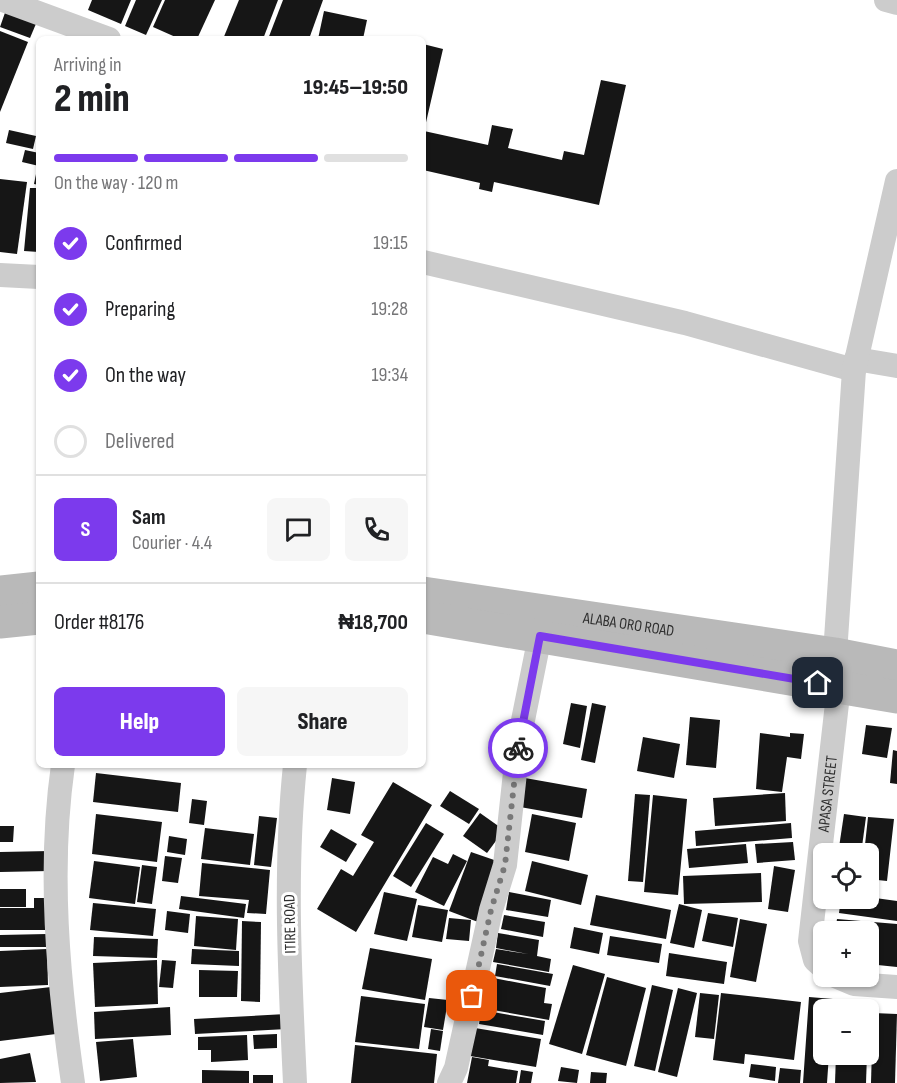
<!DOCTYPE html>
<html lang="en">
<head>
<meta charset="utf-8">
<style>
  body { margin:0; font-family:"Sofia Sans Condensed",sans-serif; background:#f6f6f6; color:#202124; height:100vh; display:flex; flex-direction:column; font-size:22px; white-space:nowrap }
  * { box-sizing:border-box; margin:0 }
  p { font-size:20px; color:#757577 }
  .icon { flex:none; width:33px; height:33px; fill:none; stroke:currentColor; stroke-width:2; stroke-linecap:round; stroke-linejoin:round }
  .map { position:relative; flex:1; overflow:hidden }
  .sheet { position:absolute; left:36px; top:36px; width:390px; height:732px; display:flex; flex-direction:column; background:#fff; border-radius:9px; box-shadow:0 2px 4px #0004 }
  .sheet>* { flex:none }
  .controls { position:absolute; left:813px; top:843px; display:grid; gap:12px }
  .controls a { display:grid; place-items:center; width:66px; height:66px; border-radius:9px; background:#fff; box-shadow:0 2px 4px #0004; font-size:30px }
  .pin { position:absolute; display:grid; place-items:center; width:51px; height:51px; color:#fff; margin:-26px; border-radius:12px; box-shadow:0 3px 9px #0006 }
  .courier { position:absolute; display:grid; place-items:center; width:60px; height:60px; margin:-30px; border:4px solid #7c3aed; border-radius:50%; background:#fff; color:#222; box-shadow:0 2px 8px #0007 }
  .summary em { font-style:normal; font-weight:800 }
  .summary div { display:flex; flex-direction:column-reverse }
  .summary { display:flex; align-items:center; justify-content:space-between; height:102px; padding:0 18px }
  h1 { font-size:39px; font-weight:800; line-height:45px }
  .bar { display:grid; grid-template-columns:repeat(4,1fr); gap:9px 6px; align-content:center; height:72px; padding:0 18px }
  .bar i { height:8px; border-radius:4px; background:#e0e0e0 }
  .bar .selected { background:#7c3aed }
  .bar p { grid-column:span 4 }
  .line { display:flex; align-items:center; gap:15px; padding:0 18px; border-top:2px solid #e0e0e0 }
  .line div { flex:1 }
  .round { display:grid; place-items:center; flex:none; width:63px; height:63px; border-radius:9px; background:#f6f6f6 }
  ol { padding:0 18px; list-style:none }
  li { display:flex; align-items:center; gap:18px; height:66px }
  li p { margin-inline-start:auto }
  li .icon { padding:6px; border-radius:50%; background:#7c3aed; color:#fff; stroke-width:4 }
  li:last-child { color:#757577 }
  li i { width:33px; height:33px; border:3px solid #e0e0e0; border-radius:50% }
  .cta { display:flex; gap:12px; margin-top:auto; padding:12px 18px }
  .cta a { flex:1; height:69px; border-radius:9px; background:#7c3aed; color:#fff; font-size:24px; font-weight:800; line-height:69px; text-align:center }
  .cta a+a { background:#f6f6f6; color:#202124 }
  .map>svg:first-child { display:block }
  .building { fill:#161616 }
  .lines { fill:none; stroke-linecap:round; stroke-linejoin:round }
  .minor { stroke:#ccc; stroke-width:24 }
  .secondary { stroke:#b9b9b9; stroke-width:33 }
  .done { stroke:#787878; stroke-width:6; stroke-dasharray:0 10.8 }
  .route { stroke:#7c3aed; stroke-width:8 }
  .labels { text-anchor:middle; stroke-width:6; stroke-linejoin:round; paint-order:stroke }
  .street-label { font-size:16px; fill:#2f2f2f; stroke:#fff }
</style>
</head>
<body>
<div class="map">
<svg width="897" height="1083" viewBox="0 0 897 1083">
  <rect width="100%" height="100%" fill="#fff"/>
  <g class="building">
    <polygon points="92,0 131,0 121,24 88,10"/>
    <polygon points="136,0 162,0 146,35 125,26"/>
    <polygon points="165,0 215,0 197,39 180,39 153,27"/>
    <polygon points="239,0 278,0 263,39 223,39"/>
    <polygon points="283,0 323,0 309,39 268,39"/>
    <polygon points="7,7 38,19 30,38 0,27"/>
    <polygon points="324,11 367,20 363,39 318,39"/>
    <polygon points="0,31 28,42 0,112"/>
    <polygon points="423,44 443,49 424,131 488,145 492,125 513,129 508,148 562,160 564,151 584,155 601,80 626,85 599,205 494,182 492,192 479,189 480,183 423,170"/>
    <polygon points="9,130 36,136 33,149 6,143"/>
    <polygon points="25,150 39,153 39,166 22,162"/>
    <polygon points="37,169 39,170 39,185 34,184"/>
    <polygon points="0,179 27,182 17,254 0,252"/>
    <polygon points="30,188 39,188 39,252 24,251"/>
    <polygon points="571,703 587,706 580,748 563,744"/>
    <polygon points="592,703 606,706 595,763 581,760"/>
    <polygon points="690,717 720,720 716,768 686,765"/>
    <polygon points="866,725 892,728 887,758 862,754"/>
    <polygon points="760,733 790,737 790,733 804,734 801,759 787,757 782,792 756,789"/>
    <polygon points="643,737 680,744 674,778 637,771"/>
    <polygon points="893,750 897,751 897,784 890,783"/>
    <polygon points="96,773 181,783 178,812 93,802"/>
    <polygon points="332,778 355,782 350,814 327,810"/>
    <polygon points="525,778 587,789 582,818 520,807"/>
    <polygon points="393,782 432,805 356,932 317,909 341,869 353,876 374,842 361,835"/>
    <polygon points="450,791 479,809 469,824 440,806"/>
    <polygon points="785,793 786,821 715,826 713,798"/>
    <polygon points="635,794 650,795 643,882 628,881"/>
    <polygon points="653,795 687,799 678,895 644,892"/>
    <polygon points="192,799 207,801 204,825 189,823"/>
    <polygon points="480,813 504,830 487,853 463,836"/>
    <polygon points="96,814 162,822 157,862 92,854"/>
    <polygon points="532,814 576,823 569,861 525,852"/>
    <polygon points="844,814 866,817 861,854 838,854"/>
    <polygon points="259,816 277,818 271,867 254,865"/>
    <polygon points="868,817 894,819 887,881 868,879 868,854 864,854"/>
    <polygon points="426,823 444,834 411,887 393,876"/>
    <polygon points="791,823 792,838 696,846 695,831"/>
    <polygon points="0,826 14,826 13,842 0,842"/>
    <polygon points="205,828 254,834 250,865 201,859"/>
    <polygon points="331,829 357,844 346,862 320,847"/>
    <polygon points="169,836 187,839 185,855 167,852"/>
    <polygon points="793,842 795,860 757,863 755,844"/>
    <polygon points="746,844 748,863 689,868 687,849"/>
    <polygon points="50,851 50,871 0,872 0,852"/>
    <polygon points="471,852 500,862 478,922 449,911"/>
    <polygon points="453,854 467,861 444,906 415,892 433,857 448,864"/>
    <polygon points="165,856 182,858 178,883 162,881"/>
    <polygon points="94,861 140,867 135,904 89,898"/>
    <polygon points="532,861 588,875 581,905 525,891"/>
    <polygon points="202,863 270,870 266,914 247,913 249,900 199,896"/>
    <polygon points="142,865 157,867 152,904 137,902"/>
    <polygon points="774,866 795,870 788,912 768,909"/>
    <polygon points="761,873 762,902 684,904 683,876"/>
    <rect x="0" y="889" width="26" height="18"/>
    <polygon points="384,892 417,899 407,941 374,934"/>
    <polygon points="509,892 551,900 548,917 506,910"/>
    <polygon points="596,895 671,910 666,939 590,925"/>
    <polygon points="181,896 246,904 244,918 179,909"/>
    <polygon points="868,897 897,901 897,921 839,913 841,898"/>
    <polygon points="34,898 47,898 47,930 0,930 0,908 34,908"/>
    <polygon points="93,903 156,909 153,936 90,930"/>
    <polygon points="679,904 702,910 694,948 670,943"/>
    <polygon points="418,905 448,910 442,942 412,937"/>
    <polygon points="167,911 190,914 188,933 165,930"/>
    <polygon points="708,913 738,918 733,947 702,941"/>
    <polygon points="504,915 545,922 543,937 501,929"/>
    <polygon points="196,916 238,919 236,950 194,946"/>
    <polygon points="449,918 471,920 469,941 446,939"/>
    <polygon points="740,919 767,924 756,982 730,977"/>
    <polygon points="837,919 897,924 897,967 868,964 868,932 835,932"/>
    <polygon points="242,921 261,922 260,1002 241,1001"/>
    <polygon points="574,927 603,933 599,954 570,948"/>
    <polygon points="498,933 539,940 537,956 551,959 549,972 493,962 496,949 528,954 496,948"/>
    <polygon points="47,934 47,947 0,947 0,935"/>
    <polygon points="610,936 662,944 659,963 607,955"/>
    <polygon points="94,937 158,939 157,958 93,956"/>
    <polygon points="370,948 432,959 425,1000 362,989"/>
    <polygon points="47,949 48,985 0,987 0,951"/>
    <polygon points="192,949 239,951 239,966 191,964"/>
    <polygon points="669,953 727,962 724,984 666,976"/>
    <polygon points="157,960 158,1004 95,1007 93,963"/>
    <polygon points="162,960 176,961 173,988 159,987"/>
    <polygon points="497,964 553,974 550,986 495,976"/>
    <polygon points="573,965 605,974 582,1054 549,1044"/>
    <polygon points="199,970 238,971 237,997 199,997"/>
    <polygon points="488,977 546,988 544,1003 552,1004 549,1020 482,1008"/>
    <polygon points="607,977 646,988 626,1066 586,1055"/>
    <polygon points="652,985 673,990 655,1071 634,1066"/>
    <polygon points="51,987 56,1034 0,1041 0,993"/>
    <polygon points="678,988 697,993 677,1077 658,1072"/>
    <polygon points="700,993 719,995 714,1039 695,1037"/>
    <polygon points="721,993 801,1002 794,1060 745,1054 744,1064 713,1060"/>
    <polygon points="361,996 425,1004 419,1049 355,1042"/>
    <polygon points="809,997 833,999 832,1010 824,1010 824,1054 829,1054 827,1083 803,1083"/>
    <polygon points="429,998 448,1000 443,1030 424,1027"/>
    <polygon points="170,1007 171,1035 95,1039 94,1012"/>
    <polygon points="481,1010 545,1021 543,1035 479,1024"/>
    <polygon points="873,1013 897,1014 895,1083 871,1083"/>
    <polygon points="286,1014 287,1029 195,1034 194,1019"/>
    <polygon points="475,1028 541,1039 536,1067 470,1056"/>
    <polygon points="431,1029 443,1031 440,1051 428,1049"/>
    <polygon points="277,1034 277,1048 254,1049 253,1035"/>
    <polygon points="247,1035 248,1060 211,1062 211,1050 198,1050 198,1037"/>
    <polygon points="133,1039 137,1077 100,1081 96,1042"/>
    <polygon points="355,1045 437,1054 434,1083 351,1083"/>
    <polygon points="30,1053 36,1082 0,1083 0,1059"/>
    <polygon points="836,1054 867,1054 866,1083 835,1083"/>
    <polygon points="472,1057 489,1060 488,1066 518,1071 516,1083 467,1083"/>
    <polygon points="751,1064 776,1067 775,1081 749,1077"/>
    <polygon points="561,1067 579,1070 577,1083 558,1081"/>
    <polygon points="780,1068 801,1070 800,1083 778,1083"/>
    <polygon points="202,1070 249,1071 249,1083 202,1083"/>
    <polygon points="521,1070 533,1072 531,1083 519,1083"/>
    <polygon points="591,1072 607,1073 606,1083 590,1083"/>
    <rect x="253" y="1075" width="20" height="8"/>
  </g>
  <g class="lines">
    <g class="minor">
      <polyline points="3,0 109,39"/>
      <polyline points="886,0 897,3"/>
      <polyline points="423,262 685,323 854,370"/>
      <polyline points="0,275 39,277"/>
      <polyline points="856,359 897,366"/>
      <polyline points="835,654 854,370 897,181"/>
      <path d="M63,765c-15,105 -5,214 10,318"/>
      <path id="s1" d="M824,968l-9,-8 -5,-19 29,-255"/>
      <polyline points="835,976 854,984 897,987"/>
      <path d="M295,1083c-5,-106 -11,-212 0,-318"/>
      <polyline points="449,1083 456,1068 491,910 505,865 518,745 540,636"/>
    </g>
    <g class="secondary">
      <polyline points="0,592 39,588"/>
      <path id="s2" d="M423,593l412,61 62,12"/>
      <polyline points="423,617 897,697"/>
      <polyline points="0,622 39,618"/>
    </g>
  </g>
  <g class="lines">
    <polyline class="done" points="472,996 491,910 505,865 518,748"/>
    <polyline class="route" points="518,748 540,636 818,683"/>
  </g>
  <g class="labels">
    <g class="street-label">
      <text dy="6" stroke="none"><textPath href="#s2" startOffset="208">ALABA ORO ROAD</textPath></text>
      <text dy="6" stroke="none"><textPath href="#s1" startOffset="180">APASA STREET</textPath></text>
      <text transform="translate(289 924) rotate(-91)" y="6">ITIRE ROAD</text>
    </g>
  </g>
</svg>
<div class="controls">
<a><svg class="icon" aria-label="locate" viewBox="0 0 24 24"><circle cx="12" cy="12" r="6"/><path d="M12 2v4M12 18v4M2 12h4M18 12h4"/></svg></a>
<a>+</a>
<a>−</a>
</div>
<div class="pin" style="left:472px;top:996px;background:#ea580c"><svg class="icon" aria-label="bag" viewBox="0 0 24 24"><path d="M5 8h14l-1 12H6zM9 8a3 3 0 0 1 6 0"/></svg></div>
<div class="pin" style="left:818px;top:683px;background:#1f2937"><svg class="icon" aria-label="home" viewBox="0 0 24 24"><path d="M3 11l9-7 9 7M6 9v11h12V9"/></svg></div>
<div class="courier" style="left:518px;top:748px"><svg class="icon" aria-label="bike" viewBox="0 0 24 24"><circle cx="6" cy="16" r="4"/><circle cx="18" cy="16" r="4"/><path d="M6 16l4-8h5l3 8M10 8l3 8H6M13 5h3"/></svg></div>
<section class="sheet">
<div class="summary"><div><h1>2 min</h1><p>Arriving in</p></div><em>19:45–19:50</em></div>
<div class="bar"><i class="selected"></i><i class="selected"></i><i class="selected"></i><i></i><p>On the way · 120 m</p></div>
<ol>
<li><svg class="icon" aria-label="check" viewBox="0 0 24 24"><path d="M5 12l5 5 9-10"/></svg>Confirmed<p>19:15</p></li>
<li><svg class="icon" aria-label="check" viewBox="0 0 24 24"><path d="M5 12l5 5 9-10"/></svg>Preparing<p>19:28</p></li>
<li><svg class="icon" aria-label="check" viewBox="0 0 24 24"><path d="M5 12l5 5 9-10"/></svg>On the way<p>19:34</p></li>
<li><i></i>Delivered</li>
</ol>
<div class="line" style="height:108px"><b class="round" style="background:#7c3aed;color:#fff">S</b><div><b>Sam</b><p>Courier · 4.4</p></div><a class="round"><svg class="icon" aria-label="chat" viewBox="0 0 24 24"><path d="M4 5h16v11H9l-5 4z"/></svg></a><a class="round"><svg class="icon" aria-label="phone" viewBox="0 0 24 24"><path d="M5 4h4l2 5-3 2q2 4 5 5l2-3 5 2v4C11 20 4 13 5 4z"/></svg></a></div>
<div class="line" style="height:78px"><div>Order #8176</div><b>₦18,700</b></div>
<div class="cta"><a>Help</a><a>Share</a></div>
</section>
</div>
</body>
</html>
